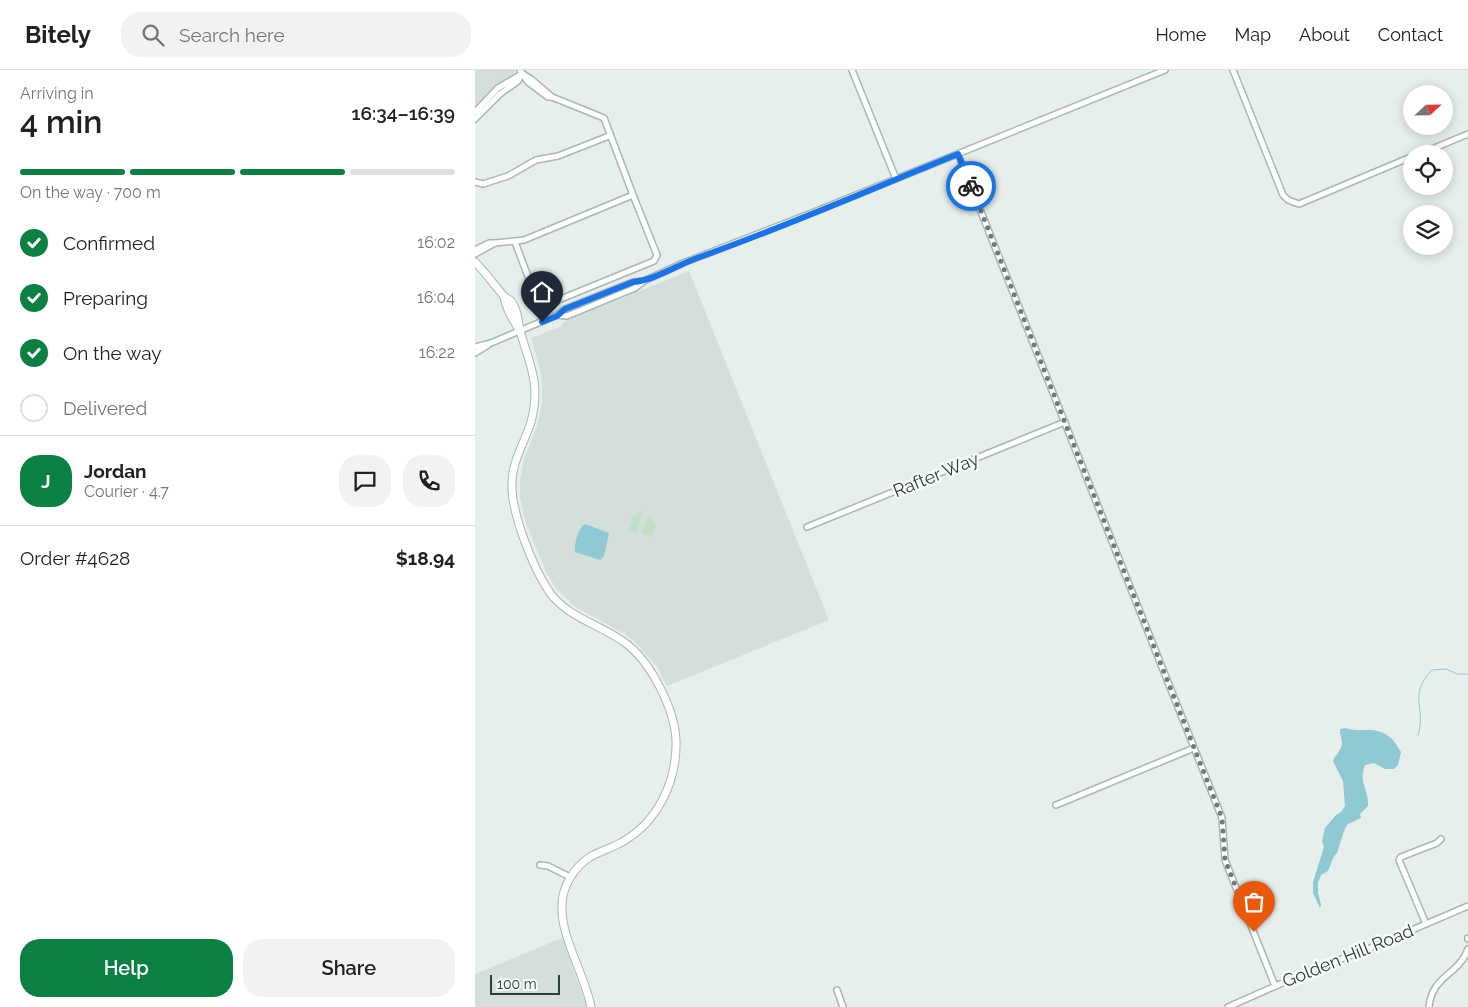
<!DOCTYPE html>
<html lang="en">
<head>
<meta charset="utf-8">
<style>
  body { margin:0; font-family:Raleway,sans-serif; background:#f2f2f2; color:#202124; height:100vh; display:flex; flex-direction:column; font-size:19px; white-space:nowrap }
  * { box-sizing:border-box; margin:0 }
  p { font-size:16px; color:#757577 }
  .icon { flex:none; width:28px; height:28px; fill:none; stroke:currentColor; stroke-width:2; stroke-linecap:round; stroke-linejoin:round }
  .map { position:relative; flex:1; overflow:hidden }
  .side { display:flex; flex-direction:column; background:#fff; width:475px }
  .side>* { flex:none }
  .needle { width:32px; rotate:68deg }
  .tools { position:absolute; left:928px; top:15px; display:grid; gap:10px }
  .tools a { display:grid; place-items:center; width:50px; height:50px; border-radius:50%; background:#fff; box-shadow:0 2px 12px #0003; font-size:25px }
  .scale { position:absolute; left:15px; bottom:12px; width:70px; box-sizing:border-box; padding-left:5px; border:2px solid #24423a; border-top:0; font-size:14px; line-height:18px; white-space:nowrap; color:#24423a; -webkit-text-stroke:4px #f7fbf9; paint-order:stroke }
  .pin { position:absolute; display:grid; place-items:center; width:42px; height:42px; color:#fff; margin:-51px -21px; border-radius:50% 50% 50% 0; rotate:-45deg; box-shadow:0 0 5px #0007 }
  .pin .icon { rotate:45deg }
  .courier { position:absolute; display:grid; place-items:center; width:50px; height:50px; margin:-25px; border:4px solid #1a73e8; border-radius:50%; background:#fff; color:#222; box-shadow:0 1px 6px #0007 }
  .head em { font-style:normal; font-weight:600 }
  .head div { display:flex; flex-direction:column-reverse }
  .head { display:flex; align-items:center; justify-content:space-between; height:85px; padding:0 20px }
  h1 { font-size:32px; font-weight:600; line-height:38px }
  .bar { display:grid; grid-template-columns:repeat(4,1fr); gap:8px 5px; align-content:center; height:60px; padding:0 20px }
  .bar i { height:6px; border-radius:4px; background:#e0e0e0 }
  .bar .active { background:#0b8043 }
  .bar p { grid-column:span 4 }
  .line { display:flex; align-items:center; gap:12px; padding:0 20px; border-top:1px solid #e0e0e0 }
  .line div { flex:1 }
  .round { display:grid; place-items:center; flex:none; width:52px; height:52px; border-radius:20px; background:#f2f2f2 }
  ol { padding:0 20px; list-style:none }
  li { display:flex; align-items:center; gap:15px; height:55px }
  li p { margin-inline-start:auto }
  li .icon { padding:5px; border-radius:50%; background:#0b8043; color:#fff; stroke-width:4 }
  li:last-child { color:#757577 }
  li i { width:28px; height:28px; border:2px solid #e0e0e0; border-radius:50% }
  .button { display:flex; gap:10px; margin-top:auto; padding:10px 20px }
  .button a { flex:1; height:58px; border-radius:20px; background:#0b8043; color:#fff; font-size:20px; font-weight:600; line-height:58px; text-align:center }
  .button a+a { background:#f2f2f2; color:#202124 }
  header { display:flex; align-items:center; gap:30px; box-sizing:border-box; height:70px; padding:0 25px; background:#fff; border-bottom:1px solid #e0e0e0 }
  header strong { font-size:24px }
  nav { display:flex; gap:28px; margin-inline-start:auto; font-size:18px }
  .search { width:350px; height:45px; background:#f2f2f2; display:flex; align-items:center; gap:12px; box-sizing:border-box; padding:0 18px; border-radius:20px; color:#757577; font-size:19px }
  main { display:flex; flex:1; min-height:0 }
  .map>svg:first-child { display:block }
  .built { fill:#d4dfda }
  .green { fill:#bfe0c8 }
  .water { fill:#8ec9d4 }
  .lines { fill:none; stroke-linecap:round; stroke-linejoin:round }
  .stream { stroke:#8ec9d4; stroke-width:1 }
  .street-casing { stroke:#a8b8b2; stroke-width:8 }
  .secondary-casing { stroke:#a4bbb3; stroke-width:9 }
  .street { stroke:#fff; stroke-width:5 }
  .secondary { stroke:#fff; stroke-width:7 }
  .done { stroke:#687f78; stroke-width:5; stroke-dasharray:0 9 }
  .route { stroke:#1a73e8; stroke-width:6 }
  .labels { text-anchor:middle; stroke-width:5; stroke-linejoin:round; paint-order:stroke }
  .street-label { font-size:18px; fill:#24423a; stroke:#f7fbf9 }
</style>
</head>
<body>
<header>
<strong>Bitely</strong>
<div class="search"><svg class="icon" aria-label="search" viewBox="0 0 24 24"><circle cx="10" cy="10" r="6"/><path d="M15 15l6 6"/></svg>Search here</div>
<nav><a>Home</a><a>Map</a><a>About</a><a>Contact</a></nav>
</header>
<main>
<section class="side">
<div class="head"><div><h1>4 min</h1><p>Arriving in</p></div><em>16:34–16:39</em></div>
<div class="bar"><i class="active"></i><i class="active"></i><i class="active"></i><i></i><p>On the way · 700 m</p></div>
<ol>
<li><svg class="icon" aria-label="check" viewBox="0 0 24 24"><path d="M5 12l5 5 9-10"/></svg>Confirmed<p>16:02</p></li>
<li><svg class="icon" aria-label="check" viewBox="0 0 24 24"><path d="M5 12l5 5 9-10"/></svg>Preparing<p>16:04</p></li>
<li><svg class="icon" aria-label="check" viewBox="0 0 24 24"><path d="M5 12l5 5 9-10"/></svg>On the way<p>16:22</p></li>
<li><i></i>Delivered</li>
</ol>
<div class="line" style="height:90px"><b class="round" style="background:#0b8043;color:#fff">J</b><div><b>Jordan</b><p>Courier · 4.7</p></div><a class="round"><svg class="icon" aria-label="chat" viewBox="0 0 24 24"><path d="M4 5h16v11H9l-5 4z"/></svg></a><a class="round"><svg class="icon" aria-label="phone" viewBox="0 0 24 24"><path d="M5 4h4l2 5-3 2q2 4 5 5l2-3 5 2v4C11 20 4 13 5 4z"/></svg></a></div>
<div class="line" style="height:65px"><div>Order #4628</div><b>$18.94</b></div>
<div class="button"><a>Help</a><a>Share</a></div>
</section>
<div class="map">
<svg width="993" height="937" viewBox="0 0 993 937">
  <rect width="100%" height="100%" fill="#e6efeb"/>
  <g class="built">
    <polygon points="0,0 40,0 40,3 25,15 0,39"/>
    <polygon points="214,201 354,550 192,616 182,597 161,573 150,564 100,537 81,518 71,502 51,453 45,428 45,410 49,389 62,356 67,334 67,315 66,304 56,267 62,266 86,256 86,254 93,250"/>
    <polygon points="87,868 109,928 111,937 0,937 0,904"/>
  </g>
  <g class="green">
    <polygon points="168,440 162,462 154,460 157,450 156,448"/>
    <polygon points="173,446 181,456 177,467 167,463"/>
  </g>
  <g class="water">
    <path d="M110,454l24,9 -5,23 -4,4 -25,-8c-1,-8 3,-24 10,-28z"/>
    <path d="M870,658c19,6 30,-4 47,11 4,4 6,9 9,13l-3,13 -4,4h-9l-11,-6 -9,2c-7,18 4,24 3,41l-8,8 1,4 -13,6 -3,4 -8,25 -3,3 -6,15 -7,4 -3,8v10l3,12 -1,3 -7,-15v-11l11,-35 -2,-6 3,-13 11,-13 5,-3 4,-6 -2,-25 -10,-20c2,-6 10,-12 9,-19 -1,-5 -2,-8 -2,-13z"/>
  </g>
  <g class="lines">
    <path class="stream" d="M943,665c9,-27 -11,-39 14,-65l14,-1 11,5h11"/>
    <defs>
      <g id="street">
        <polyline points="45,0 53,12 73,27 77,27 129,48 158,125"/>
        <polyline points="377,0 421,109"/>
        <polyline points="758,0 808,125 813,130 824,134 936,87"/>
        <polyline points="48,4 56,9 77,27"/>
        <polyline points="0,42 23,18 47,4 43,11 25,24 0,49"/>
        <polyline points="483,84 747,748 750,790 800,916"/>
        <polyline points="945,84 993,64"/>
        <polyline points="0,112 8,114 33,106 61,90 83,86 134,66"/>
        <polyline points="20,173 49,170 158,125 182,185 179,191 71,235 64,232 60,225 40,172"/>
        <polyline points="0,180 14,173 20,173 0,184"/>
        <polyline points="82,245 92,246 160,218 169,211 208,193 334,144 690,0"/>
        <polyline points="0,277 16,273 82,245 90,239 158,212 168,211"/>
        <polyline points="0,283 13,275"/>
        <polyline points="332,457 590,352"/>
        <polyline points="581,735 719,678"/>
        <polyline points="65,795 73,796 95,807"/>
        <polyline points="951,854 924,790 926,787 962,773 966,769"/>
        <polyline points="993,868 993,869"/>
        <polyline points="362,920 368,937"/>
        <polyline points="753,937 830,903 895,878 993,836"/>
        <path d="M954,937c3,-32 30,-32 39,-58"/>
      </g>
      <g id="secondary">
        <path d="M0,192c11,11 19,23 29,34 2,2 5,3 7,5 7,9 7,20 9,30 10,34 21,53 11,91 -6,19 -18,38 -19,59 -2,30 21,87 38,112 19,25 49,31 74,49 26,18 51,67 52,99 1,40 -18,81 -54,101 -10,6 -22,9 -32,15 -16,10 -28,30 -28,48 -2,31 23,70 29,102"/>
        <path d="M29,227c2,12 8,21 14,31"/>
      </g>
    </defs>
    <use href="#street" class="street-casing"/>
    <use href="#secondary" class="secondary-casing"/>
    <use href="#street" class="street"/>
    <use href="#secondary" class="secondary"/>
  </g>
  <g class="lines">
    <polyline class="done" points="496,116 747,748 750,790 779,862"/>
    <path class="route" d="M67,252l15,-6 8,-7 68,-27c22,-2 42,-16 64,-24 88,-31 174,-69 261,-104l13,32"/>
  </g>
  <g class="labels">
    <g class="street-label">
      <text transform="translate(461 405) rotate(-22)" y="6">Rafter Way</text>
      <text transform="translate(873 886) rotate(-22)" y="6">Golden Hill Road</text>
    </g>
  </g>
</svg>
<div class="tools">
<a><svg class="needle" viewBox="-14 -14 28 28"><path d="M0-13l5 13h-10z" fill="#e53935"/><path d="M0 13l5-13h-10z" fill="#757577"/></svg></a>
<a><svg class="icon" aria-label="locate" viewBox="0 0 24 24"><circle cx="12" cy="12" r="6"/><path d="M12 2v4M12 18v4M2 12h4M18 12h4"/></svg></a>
<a><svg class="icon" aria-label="layers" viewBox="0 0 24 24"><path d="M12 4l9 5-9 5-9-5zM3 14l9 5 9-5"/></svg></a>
</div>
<div class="scale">100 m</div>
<div class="pin" style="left:779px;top:862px;background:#ea580c"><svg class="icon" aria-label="bag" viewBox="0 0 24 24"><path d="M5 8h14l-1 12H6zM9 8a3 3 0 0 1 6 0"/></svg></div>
<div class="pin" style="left:67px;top:252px;background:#1f2937"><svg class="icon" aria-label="home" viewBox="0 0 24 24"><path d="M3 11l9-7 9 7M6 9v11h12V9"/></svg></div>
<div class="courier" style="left:496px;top:116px"><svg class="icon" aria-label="bike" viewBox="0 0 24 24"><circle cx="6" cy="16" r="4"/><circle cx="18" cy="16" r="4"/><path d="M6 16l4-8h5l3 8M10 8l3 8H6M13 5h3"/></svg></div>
</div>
</main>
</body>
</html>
